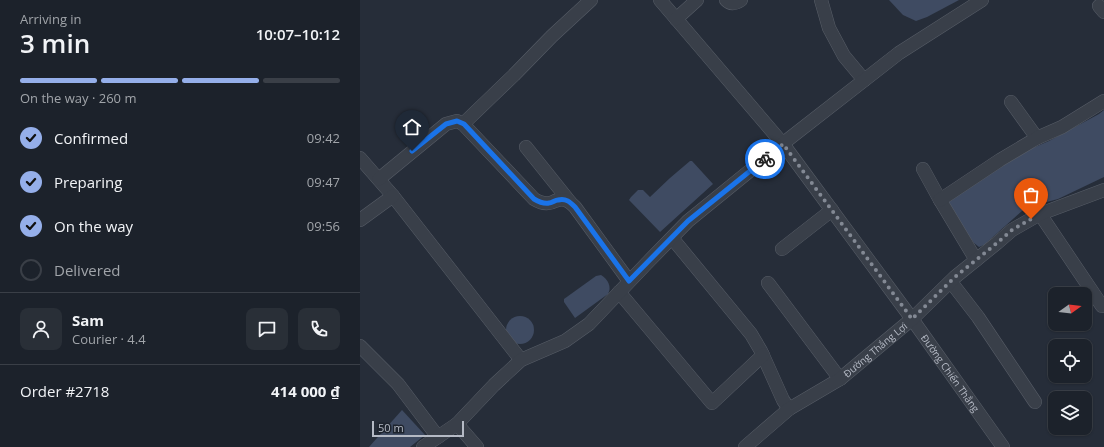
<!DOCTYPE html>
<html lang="en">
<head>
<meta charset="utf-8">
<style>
  body { margin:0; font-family:"Open Sans",sans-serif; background:#292f37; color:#f1f3f6; height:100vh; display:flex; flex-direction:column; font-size:15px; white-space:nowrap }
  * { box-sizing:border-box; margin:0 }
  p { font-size:13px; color:#a0a4a9 }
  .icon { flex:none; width:22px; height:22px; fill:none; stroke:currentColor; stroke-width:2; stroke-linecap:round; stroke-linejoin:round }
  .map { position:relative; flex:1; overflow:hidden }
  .sheet { display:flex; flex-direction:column; background:#1c222b; width:360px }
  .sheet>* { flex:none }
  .needle { width:26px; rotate:75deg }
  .fabs { position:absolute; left:688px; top:287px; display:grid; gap:8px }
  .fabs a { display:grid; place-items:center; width:44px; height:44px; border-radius:8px; background:#1c222b; box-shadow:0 1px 3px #0004,0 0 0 1px #3a3f47; font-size:20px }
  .scale { position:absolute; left:12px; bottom:10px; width:92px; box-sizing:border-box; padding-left:4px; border:2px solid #b5bac5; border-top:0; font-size:11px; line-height:14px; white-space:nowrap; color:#b5bac5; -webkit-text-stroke:3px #1e242e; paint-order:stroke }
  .pin { position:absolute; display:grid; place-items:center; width:34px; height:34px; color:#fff; margin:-41px -17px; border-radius:50% 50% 50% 0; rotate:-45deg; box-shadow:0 0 4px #0007 }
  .pin .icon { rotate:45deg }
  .courier { position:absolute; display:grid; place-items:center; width:40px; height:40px; margin:-20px; border:3px solid #1a73e8; border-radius:50%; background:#fff; color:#222; box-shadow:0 1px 5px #0007 }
  .summary em { font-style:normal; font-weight:600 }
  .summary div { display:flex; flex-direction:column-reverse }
  .summary { display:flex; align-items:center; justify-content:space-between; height:68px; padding:0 20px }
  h1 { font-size:26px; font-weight:600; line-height:30px }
  .bar { display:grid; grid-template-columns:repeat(4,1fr); gap:6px 4px; align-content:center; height:48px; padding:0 20px }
  .bar i { height:5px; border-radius:3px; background:#3a3f47 }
  .bar .on { background:#95afea }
  .bar p { grid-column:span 4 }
  .line { display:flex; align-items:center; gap:10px; padding:0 20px; border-top:1px solid #3a3f47 }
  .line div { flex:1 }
  .round { display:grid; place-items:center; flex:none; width:42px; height:42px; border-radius:8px; background:#292f37 }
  ol { padding:0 20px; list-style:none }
  li { display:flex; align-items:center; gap:12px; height:44px }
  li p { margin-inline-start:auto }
  li .icon { padding:4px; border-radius:50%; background:#95afea; color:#111; stroke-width:4 }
  li:last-child { color:#a0a4a9 }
  li i { width:22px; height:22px; border:2px solid #3a3f47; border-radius:50% }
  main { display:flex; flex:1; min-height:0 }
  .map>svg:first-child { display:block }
  .water { fill:#3f4b62 }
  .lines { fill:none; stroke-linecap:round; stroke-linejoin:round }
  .street-casing { stroke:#575d67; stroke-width:14 }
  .street { stroke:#393f49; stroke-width:13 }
  .done { stroke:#838994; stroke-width:4; stroke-dasharray:0 7.2 }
  .route { stroke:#1a73e8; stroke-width:5 }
  .labels { text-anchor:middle; stroke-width:3; stroke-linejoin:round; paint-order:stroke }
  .street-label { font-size:10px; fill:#b5bac5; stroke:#1e242e }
</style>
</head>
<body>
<main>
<section class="sheet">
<div class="summary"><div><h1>3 min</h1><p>Arriving in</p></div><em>10:07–10:12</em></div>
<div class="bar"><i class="on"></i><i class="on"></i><i class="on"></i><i></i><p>On the way · 260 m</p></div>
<ol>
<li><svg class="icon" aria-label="check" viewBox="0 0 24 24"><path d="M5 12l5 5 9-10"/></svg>Confirmed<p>09:42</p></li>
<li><svg class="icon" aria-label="check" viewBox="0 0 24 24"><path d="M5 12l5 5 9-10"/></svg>Preparing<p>09:47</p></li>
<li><svg class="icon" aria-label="check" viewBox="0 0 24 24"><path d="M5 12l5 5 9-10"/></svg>On the way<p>09:56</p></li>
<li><i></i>Delivered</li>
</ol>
<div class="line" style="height:72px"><a class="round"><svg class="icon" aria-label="person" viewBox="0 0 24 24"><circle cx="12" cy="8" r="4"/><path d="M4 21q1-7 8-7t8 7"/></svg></a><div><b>Sam</b><p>Courier · 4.4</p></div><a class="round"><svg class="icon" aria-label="chat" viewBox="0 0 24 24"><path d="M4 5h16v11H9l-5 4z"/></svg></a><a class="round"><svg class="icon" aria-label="phone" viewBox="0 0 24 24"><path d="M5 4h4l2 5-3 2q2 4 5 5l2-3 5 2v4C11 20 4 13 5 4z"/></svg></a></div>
<div class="line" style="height:52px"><div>Order #2718</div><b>414 000 ₫</b></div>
</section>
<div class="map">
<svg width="744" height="447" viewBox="0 0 744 447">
  <rect width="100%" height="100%" fill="#262d39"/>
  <g class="water">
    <polygon points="529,0 599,0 567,17 556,21 543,15"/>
    <polygon points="744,110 744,177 698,199 679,204 662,211 624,245 619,247 614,243 585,202 668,150 689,141 739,114"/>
    <polygon points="330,161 332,161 353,184 300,232 269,200 271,197 278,190 283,190 290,197 310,178"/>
    <path d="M241,275c7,4 11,12 7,19l-33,24 -11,-16v-3l32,-23z"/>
    <circle cx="160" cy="330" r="14"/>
    <polygon points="42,410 65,435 50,447 9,447"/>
  </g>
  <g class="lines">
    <defs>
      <g id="street">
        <path id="s1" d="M300,0l123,144 129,175 91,128"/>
        <path d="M366,0c5,5 9,4 15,0"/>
        <polyline points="461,0 469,28 484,56 504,80"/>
        <polyline points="739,6 744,12"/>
        <polyline points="316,19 337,0"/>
        <polyline points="651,102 677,138"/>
        <polyline points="103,124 154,75 192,36 231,0"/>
        <polyline points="166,147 210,202"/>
        <polyline points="0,158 33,196 161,360"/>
        <polyline points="563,169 580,200 616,260"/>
        <path d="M19,179l67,-55 11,-3 6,3 71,75c5,3 10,5 15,4 2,0 4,-1 6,-2 9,-4 14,0 20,6l54,74"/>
        <polyline points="580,200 640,160 677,138 702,127 744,101"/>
        <polyline points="680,214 742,306"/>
        <polyline points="0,220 33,196"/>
        <polyline points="312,238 391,334 401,351 423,400 429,409"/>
        <polyline points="422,249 472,210"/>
        <polyline points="591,282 618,317 675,402"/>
        <polyline points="408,283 480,379"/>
        <polyline points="259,292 352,403 403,355"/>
        <polyline points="0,346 38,384 78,437"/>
        <polyline points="97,424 117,447"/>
        <polyline points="63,447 97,424 134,385 161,360 205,341 229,324 287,263 328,221 430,138 539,53 622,0"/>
        <path id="s2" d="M385,447l44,-38 51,-30 72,-60 43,-42 42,-34 15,-13 28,-16 64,-24"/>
      </g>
    </defs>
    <use href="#street" class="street-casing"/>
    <use href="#street" class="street"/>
  </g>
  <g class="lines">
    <polyline class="done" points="405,159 423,144 552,319 595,277 637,243 652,230 671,219"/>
    <path class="route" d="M52,151l34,-27 11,-3 7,3 70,75c5,3 10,5 15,4 3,0 6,-3 9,-3 8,-2 12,2 17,7l54,74 59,-60 77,-62"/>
  </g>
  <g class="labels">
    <g class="street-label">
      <text dy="4" stroke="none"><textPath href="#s2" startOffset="163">Đường Thắng Lợi</textPath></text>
      <text dy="4" stroke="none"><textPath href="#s1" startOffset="473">Đường Chiến Thắng</textPath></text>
    </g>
  </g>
</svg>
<div class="fabs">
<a><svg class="needle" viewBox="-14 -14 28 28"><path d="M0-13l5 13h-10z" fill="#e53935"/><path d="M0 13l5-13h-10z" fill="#a0a4a9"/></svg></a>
<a><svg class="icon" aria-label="locate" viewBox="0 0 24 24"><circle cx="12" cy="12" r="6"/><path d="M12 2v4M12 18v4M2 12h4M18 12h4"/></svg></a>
<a><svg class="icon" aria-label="layers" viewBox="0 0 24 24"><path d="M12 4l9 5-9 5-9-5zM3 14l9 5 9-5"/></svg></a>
</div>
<div class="scale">50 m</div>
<div class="pin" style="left:671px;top:219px;background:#ea580c"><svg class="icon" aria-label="bag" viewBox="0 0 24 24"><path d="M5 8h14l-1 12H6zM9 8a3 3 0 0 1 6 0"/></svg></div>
<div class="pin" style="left:52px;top:151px;background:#1f2937"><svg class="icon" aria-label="home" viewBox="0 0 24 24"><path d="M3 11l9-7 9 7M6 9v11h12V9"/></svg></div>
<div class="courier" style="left:405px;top:159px"><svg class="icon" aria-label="bike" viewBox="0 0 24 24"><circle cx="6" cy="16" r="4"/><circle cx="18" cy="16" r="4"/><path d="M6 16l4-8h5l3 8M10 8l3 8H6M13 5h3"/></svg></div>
</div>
</main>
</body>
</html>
